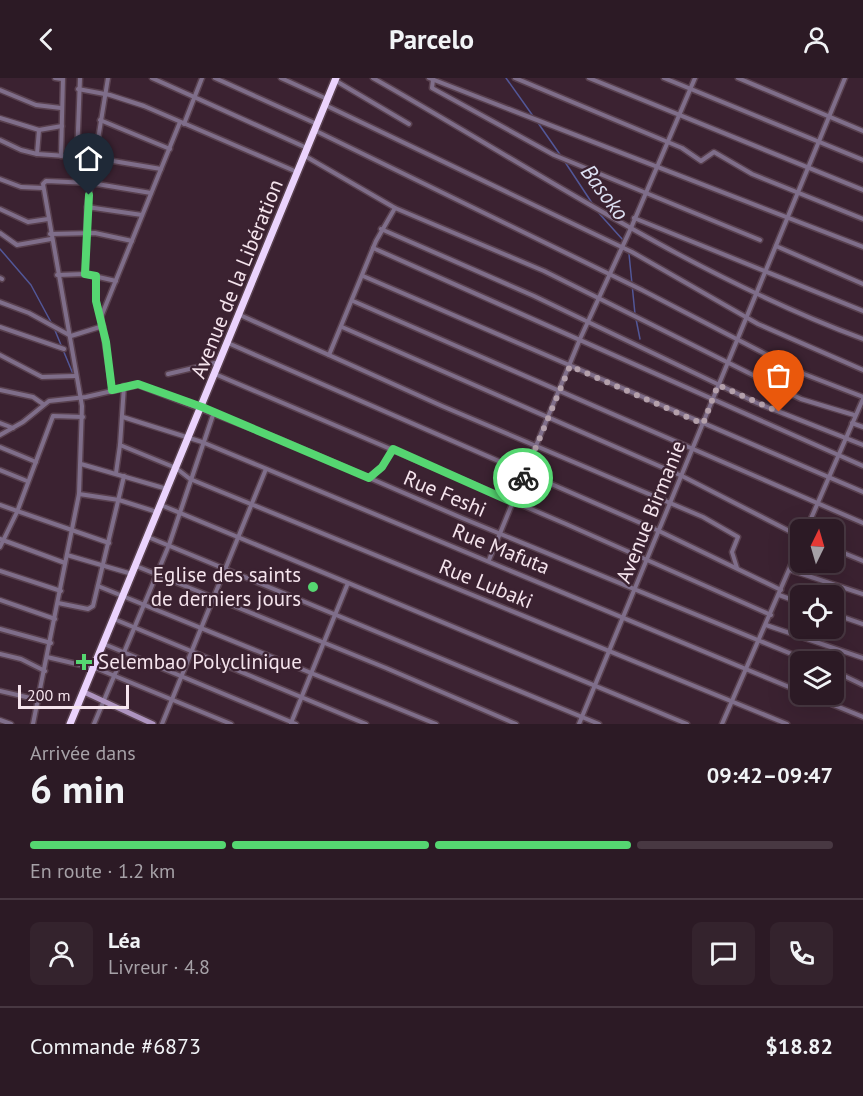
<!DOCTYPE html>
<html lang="fr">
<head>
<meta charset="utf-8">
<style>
  body { margin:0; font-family:"PT Sans",sans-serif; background:#34232d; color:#f1f3f6; height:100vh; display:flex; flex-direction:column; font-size:22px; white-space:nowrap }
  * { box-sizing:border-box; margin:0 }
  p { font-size:20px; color:#a6a1a7 }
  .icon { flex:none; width:33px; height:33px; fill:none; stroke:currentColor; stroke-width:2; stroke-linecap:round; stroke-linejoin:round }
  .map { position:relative; height:646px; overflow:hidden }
  .drawer { display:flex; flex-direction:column; background:#2c1a25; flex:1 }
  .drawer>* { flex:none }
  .needle { width:39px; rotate:5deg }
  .fabs { position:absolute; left:790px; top:441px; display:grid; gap:12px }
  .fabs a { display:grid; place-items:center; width:54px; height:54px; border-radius:9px; background:#2c1a25; box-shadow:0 6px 24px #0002,0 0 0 2px #483842; font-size:30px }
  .scale { position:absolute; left:18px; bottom:15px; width:111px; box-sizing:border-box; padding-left:6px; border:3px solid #f5e4ed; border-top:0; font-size:16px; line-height:21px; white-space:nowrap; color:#f5e4ed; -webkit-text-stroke:4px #3b2231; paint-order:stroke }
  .pin { position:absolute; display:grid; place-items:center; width:51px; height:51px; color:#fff; margin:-62px -26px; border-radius:50% 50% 50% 0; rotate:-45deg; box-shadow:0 0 6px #0007 }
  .pin .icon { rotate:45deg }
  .courier { position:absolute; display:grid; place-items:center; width:60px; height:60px; margin:-30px; border:4px solid #55d671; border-radius:50%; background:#fff; color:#222; box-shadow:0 2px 8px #0007 }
  .headline em { font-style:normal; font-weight:800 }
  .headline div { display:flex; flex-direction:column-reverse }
  .headline { display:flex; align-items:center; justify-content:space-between; height:102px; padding:0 30px }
  h1 { font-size:39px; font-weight:800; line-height:45px }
  .bar { display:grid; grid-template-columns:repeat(4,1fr); gap:9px 6px; align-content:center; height:72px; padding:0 30px }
  .bar i { height:8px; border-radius:4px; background:#483842 }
  .bar .current { background:#55d671 }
  .bar p { grid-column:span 4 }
  .line { display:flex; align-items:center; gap:15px; padding:0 30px; border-top:2px solid #483842 }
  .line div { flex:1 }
  .round { display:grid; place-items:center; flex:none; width:63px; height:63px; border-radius:9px; background:#34232d }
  header { display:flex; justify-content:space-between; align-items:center; height:78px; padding:0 30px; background:#2c1a25; font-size:27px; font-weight:800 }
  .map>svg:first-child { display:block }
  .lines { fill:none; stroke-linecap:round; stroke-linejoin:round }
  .stream { stroke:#525798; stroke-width:1.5 }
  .street-casing { stroke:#59414f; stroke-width:7 }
  .secondary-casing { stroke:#59414f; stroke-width:8 }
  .highway-casing { stroke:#59414f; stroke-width:10 }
  .street { stroke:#7f6e8a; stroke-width:4 }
  .secondary { stroke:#ae94c0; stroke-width:5 }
  .highway { stroke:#ebd3fd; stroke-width:7 }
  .done { stroke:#b4a0ab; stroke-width:6; stroke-dasharray:0 10.8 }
  .route { stroke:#55d671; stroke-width:8 }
  .poi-dot { fill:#55d671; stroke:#3b2231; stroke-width:2 }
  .labels { text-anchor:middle; stroke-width:4.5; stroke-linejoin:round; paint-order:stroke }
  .street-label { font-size:21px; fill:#f5e4ed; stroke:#3b2231 }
  .poi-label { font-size:21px; fill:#f5e4ed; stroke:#3b2231; text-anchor:end }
  .water-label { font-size:22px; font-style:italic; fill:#dde0f3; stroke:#3b2231 }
</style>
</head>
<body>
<header><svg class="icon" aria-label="back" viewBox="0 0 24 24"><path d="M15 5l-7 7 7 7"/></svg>Parcelo<svg class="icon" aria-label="person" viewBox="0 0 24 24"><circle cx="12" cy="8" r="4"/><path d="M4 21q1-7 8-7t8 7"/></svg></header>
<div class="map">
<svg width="863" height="646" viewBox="0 0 863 646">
  <rect width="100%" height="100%" fill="#3b2231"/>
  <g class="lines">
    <g class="stream">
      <polyline points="506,0 533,38"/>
      <polyline points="536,42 561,78"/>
      <polyline points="565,84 592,125"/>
      <polyline points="596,132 623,162"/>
      <polyline points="0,171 31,207 52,246"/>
      <polyline points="629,176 635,236"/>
      <polyline points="636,241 640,261"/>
      <polyline points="54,250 73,296"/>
    </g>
    <defs>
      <g id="street">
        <polyline points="55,0 62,1"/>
        <polyline points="152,0 307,70"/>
        <polyline points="215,0 317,46"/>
        <polyline points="281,0 327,21"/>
        <path d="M373,0c161,91 316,196 490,261"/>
        <polyline points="429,0 863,169"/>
        <polyline points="515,0 682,70 701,83 714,74 752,96 863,141"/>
        <polyline points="589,0 863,112"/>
        <polyline points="664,0 863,82"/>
        <polyline points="738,0 863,53"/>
        <polyline points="433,2 432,10 554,77 760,162"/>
        <polyline points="336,3 409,46"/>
        <polyline points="78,11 110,17 144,28 297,94"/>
        <polyline points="0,12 36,27 61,30"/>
        <polyline points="325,27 632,174 758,246 863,292"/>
        <polyline points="0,40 39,52 62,48"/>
        <polyline points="100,42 170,71"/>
        <polyline points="184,46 202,0"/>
        <polyline points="39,52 37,76 95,80 161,91"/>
        <polyline points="316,53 642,212 804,296 863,319"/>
        <polyline points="0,62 21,72 37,76"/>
        <polyline points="61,78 63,0"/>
        <polyline points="305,78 395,130 544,193 801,321 854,337"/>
        <polyline points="77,79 80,0"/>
        <polyline points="0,101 21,109 43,110"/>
        <polyline points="87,129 142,137"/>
        <polyline points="0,131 28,144 48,141"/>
        <polyline points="634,140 863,233"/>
        <polyline points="381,151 534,218 757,325 863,367"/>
        <polyline points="0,155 17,167 51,161"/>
        <polyline points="50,156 95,155 132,163"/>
        <polyline points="776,168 863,206"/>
        <polyline points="373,170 863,388"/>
        <polyline points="85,196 87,129 108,0"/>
        <polyline points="57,197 85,196 116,203"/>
        <polyline points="96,198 96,223 101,239"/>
        <polyline points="363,198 863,414"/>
        <polyline points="0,200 2,201"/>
        <polyline points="353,223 863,445"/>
        <polyline points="0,224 29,235 71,258 103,248"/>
        <polyline points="240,237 442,328 703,439 738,459 732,474 737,490"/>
        <polyline points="0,249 64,271"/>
        <polyline points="342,249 682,398 801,459"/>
        <polyline points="228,265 659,453 781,512"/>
        <polyline points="0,277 42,299 75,298"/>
        <polyline points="329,277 376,163 395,130"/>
        <polyline points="168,296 219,284"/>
        <polyline points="215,296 566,446 771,537"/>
        <polyline points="124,308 120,367 176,390 190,401 787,646"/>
        <polyline points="0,312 33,319 43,326"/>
        <polyline points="112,312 101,239 180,44"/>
        <polyline points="123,339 202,364 801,614"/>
        <polyline points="0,345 13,350"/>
        <polyline points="852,345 863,349"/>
        <polyline points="0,357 23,344 49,323 86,319 138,307 279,361 462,440 811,584"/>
        <polyline points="0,369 36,384"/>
        <polyline points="81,386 167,411"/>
        <polyline points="0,392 27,403"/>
        <polyline points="116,395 120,367"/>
        <polyline points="369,400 382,389 393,371"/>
        <polyline points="79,416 119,422 157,434"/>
        <polyline points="0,427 109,465"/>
        <polyline points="161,427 687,646"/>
        <polyline points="806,452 863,321"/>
        <polyline points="148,459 599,646"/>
        <polyline points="0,461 65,485"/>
        <polyline points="0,469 17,434 53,338 83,339"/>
        <polyline points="834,471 863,483"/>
        <polyline points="67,477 132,496"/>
        <polyline points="489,482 580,261 631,150 695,0"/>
        <polyline points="136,488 386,590 516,646"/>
        <polyline points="790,492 863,516"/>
        <polyline points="0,493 61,513"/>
        <polyline points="98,508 436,646"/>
        <polyline points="779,517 801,525"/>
        <polyline points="0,522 55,541"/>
        <polyline points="58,525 88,531 93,528 124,398"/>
        <polyline points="834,536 863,546"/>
        <polyline points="114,541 366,646"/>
        <polyline points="766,547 863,580"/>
        <polyline points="0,551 51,565"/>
        <polyline points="104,566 296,646"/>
        <polyline points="0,576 21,581 45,593"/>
        <polyline points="47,579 98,591 231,646"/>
        <polyline points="834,593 863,607"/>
        <polyline points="0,613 39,622"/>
        <polyline points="807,616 863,639"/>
        <polyline points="0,642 11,646"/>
        <polyline points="291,645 348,505"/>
        <polyline points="33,646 79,416 82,328 43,106 46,103 91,105 151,115"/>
        <polyline points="94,646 169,467 214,334"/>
        <polyline points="162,646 266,391"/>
        <polyline points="579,646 845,0"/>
        <polyline points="722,646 801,464"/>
      </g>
      <polyline id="secondary" points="84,614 153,646"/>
      <polyline id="highway" points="70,646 336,0"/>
    </defs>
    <use href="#street" class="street-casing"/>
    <use href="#secondary" class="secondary-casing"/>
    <use href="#highway" class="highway-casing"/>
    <use href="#street" class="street"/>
    <use href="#secondary" class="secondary"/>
    <use href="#highway" class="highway"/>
  </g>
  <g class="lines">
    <polyline class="done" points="523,400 570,288 703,346 718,307 779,334"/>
    <polyline class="route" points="89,117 85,196 96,198 96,223 106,264 112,312 138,306 202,329 369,400 382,389 393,371 512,424 523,400"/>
  </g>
  <g class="poi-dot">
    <circle cx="313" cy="509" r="6"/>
    <path d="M81 575h6v6h6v6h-6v6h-6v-6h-6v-6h6z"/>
  </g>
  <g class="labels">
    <g class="street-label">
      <text transform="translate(237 201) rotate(-68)" y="7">Avenue de la Libération</text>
      <text transform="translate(445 416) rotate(23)" y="7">Rue Feshi</text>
      <text transform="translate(651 434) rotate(-68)" y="7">Avenue Birmanie</text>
      <text transform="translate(501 471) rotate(22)" y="7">Rue Mafuta</text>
      <text transform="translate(486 506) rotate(22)" y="7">Rue Lubaki</text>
    </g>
    <g class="poi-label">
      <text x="301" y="504">Eglise des saints<tspan x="301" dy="24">de derniers jours</tspan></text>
      <text x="98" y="591" text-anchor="start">Selembao Polyclinique</text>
    </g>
    <g class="water-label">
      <text transform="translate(605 114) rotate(53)" y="8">Basoko</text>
    </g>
  </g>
</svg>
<div class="fabs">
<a><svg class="needle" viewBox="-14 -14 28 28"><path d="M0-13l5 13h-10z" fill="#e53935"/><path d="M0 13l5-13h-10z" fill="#a6a1a7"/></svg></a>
<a><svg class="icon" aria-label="locate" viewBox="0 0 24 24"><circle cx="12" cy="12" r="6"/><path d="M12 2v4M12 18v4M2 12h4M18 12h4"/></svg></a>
<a><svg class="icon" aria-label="layers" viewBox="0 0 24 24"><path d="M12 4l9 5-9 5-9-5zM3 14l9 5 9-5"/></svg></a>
</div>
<div class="scale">200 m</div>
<div class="pin" style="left:779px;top:334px;background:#ea580c"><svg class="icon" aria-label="bag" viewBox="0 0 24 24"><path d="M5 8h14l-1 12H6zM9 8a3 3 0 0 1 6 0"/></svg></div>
<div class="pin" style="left:89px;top:117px;background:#1f2937"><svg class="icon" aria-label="home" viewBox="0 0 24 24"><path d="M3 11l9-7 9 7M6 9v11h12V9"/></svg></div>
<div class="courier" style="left:523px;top:400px"><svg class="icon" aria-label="bike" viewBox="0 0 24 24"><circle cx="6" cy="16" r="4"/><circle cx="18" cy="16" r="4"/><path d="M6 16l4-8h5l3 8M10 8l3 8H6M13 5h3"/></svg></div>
</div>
<section class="drawer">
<div class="headline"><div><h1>6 min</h1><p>Arrivée dans</p></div><em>09:42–09:47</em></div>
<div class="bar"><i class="current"></i><i class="current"></i><i class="current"></i><i></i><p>En route · 1.2 km</p></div>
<div class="line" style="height:108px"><a class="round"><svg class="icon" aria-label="person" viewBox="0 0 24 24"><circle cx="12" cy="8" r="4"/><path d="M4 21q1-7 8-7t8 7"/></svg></a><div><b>Léa</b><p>Livreur · 4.8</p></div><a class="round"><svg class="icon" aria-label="chat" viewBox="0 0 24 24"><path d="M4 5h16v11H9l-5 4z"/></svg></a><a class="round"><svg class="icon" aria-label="phone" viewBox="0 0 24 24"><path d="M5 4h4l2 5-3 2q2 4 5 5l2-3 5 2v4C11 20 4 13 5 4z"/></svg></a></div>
<div class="line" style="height:78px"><div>Commande #6873</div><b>$18.82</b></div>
</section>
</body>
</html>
